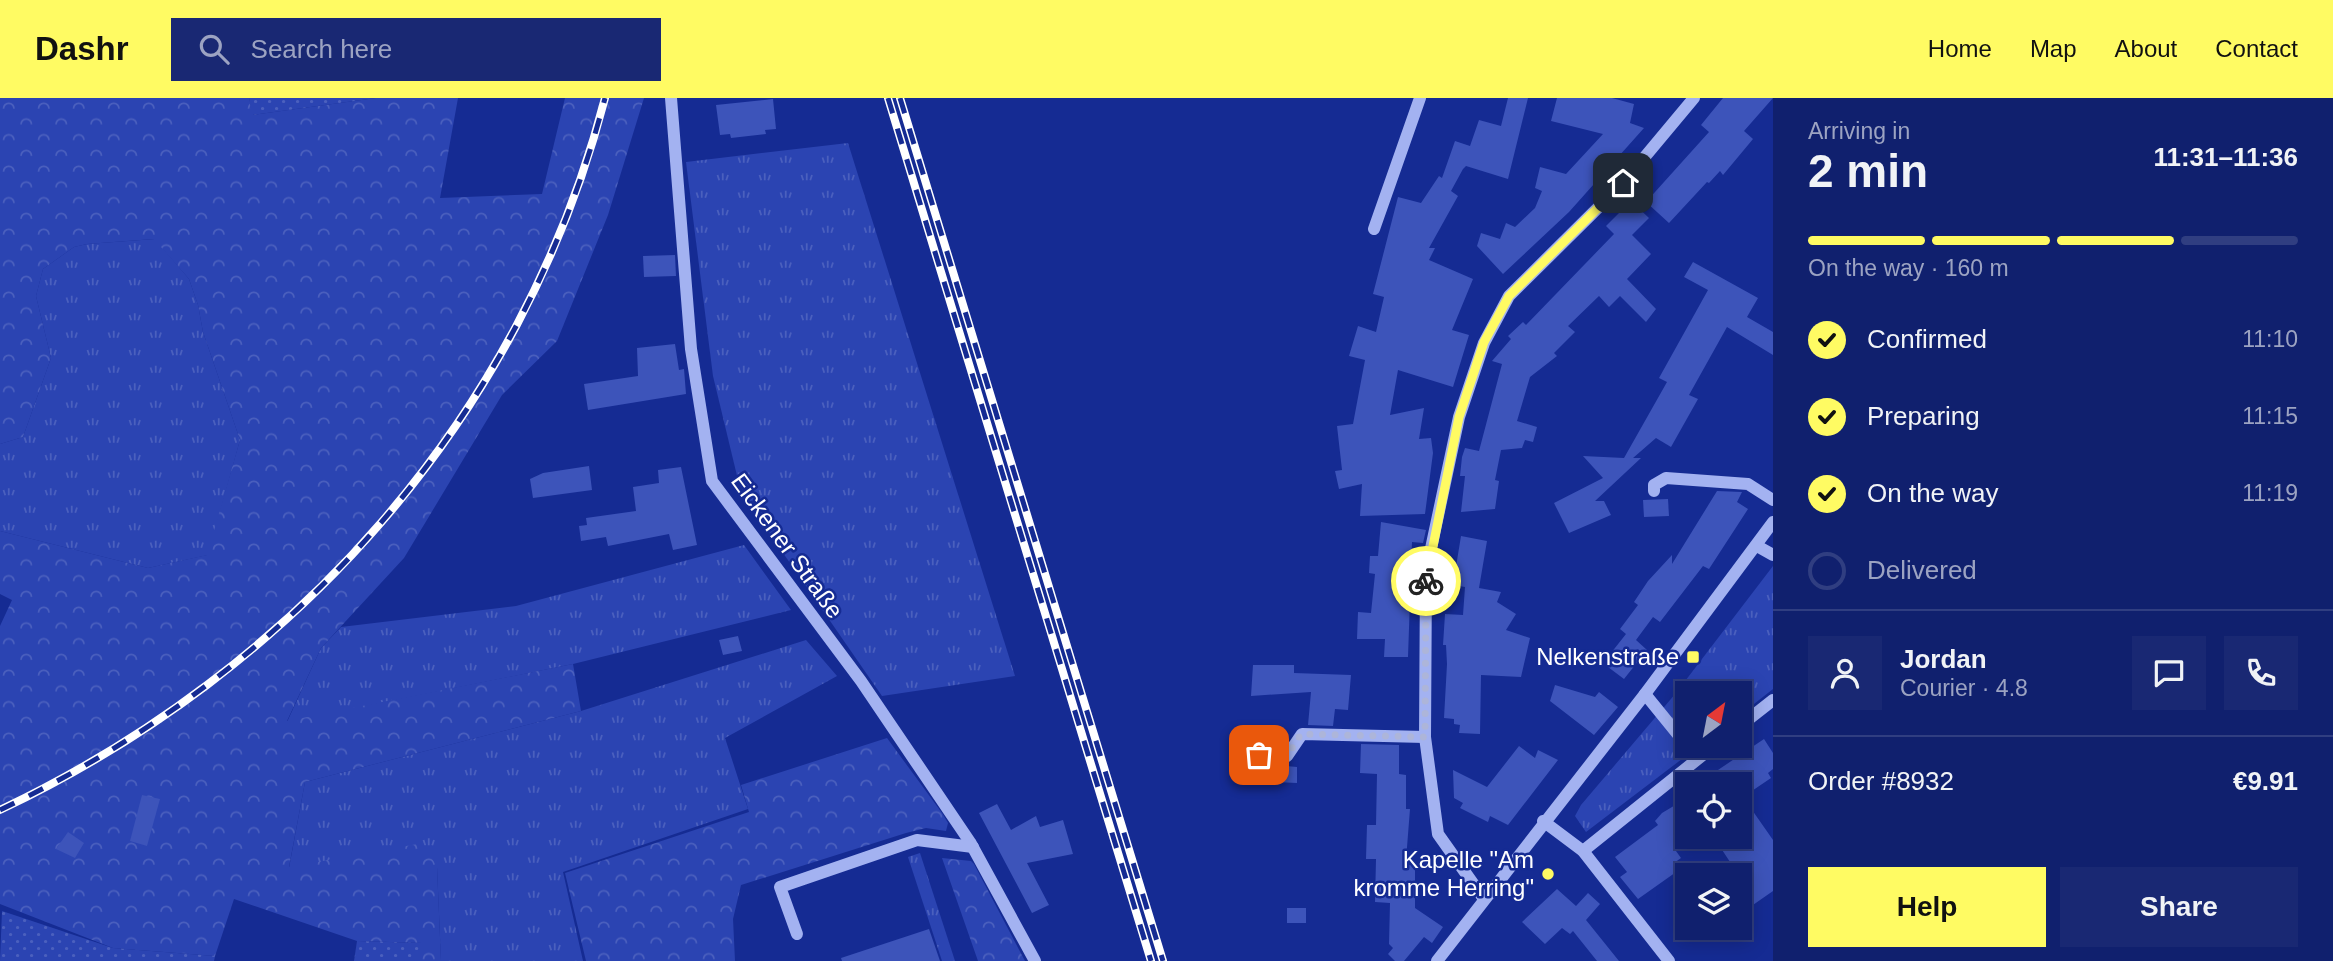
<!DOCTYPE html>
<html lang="en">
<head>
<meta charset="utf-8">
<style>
  body { margin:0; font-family:Helvetica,sans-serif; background:#192873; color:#f1f3f6; height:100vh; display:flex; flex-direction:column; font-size:26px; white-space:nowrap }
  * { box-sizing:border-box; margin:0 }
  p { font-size:23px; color:#9ca3c2 }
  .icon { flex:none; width:38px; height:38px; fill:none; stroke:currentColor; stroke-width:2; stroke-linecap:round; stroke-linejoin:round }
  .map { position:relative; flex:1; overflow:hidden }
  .drawer { display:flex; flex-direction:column; background:#10206e; width:560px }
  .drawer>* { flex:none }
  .needle { width:46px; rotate:32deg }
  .fabs { position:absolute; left:1675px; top:583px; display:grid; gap:14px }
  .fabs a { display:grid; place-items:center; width:77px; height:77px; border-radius:0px; background:#10206e; box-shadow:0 4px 18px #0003,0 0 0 2px #303e81; font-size:35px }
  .pin { position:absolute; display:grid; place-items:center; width:60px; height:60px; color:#fff; margin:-30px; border-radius:14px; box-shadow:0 4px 10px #0006 }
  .courier { position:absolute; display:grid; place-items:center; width:70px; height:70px; margin:-35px; border:5px solid #fffb63; border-radius:50%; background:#fff; color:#222; box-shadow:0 2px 9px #0007 }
  .head em { font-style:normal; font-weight:700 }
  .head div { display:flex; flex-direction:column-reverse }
  .head { display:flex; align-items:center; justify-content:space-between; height:119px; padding:0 35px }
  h1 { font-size:46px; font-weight:700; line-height:52px }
  .bar { display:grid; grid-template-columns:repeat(4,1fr); gap:10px 7px; align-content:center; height:84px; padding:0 35px }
  .bar i { height:9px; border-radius:5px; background:#303e81 }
  .bar .current { background:#fffb63 }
  .bar p { grid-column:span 4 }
  .line { display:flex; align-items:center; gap:18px; padding:0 35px; border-top:2px solid #303e81 }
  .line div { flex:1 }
  .round { display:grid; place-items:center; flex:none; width:74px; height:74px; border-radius:0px; background:#192873 }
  ol { padding:0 35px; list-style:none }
  li { display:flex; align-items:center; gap:21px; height:77px }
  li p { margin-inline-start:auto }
  li .icon { padding:7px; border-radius:50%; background:#fffb63; color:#111; stroke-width:4 }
  li:last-child { color:#9ca3c2 }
  li i { width:38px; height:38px; border:4px solid #303e81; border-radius:50% }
  .cta { display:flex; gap:14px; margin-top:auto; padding:14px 35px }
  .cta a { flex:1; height:80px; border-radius:0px; background:#fffb63; color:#111; font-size:28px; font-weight:700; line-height:80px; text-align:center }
  .cta a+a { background:#192873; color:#f1f3f6 }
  header { display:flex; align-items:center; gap:42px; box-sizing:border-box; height:98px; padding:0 35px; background:#fffb63; color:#111 }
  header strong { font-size:33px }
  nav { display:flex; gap:38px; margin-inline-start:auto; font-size:24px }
  .search { width:490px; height:63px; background:#192873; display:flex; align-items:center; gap:18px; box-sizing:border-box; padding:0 24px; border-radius:0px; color:#9ca3c2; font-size:26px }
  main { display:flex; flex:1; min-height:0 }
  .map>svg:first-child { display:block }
  .grass { fill:url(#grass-tufts) }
  .forest { fill:url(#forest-crowns) }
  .park { fill:url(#park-dots) }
  .building { fill:#3d54ba }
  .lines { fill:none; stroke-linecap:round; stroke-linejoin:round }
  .minor { stroke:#a3b2f1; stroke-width:12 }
  .rail-casing { stroke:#fff; stroke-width:8 }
  .rail { stroke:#152b93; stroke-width:5; stroke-dasharray:16; stroke-linecap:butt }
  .done { stroke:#adb5d9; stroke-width:7; stroke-dasharray:0 12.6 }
  .route { stroke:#fffb63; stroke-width:9 }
  .poi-dot { fill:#fffb63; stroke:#152b93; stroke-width:2.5 }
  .labels { text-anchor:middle; stroke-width:5; stroke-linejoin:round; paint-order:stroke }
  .street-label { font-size:24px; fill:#fff; stroke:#152b93 }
  .poi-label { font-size:24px; fill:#fff; stroke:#152b93; text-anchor:end }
</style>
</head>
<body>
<header>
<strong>Dashr</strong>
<div class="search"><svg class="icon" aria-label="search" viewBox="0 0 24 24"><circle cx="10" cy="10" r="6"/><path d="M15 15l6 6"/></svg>Search here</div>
<nav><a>Home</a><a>Map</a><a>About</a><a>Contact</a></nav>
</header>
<main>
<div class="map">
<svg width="1773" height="863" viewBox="0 0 1773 863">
  <defs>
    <pattern id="grass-tufts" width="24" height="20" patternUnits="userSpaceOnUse" patternTransform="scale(1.75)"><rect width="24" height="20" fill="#2b44b2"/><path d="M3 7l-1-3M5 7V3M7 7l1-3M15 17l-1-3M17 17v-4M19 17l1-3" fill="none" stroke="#4b60be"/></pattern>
    <pattern id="forest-crowns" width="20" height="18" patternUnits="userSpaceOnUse" patternTransform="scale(1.75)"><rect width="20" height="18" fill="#2b44b2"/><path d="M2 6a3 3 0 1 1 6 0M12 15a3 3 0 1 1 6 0" fill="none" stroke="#4b60be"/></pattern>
    <pattern id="park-dots" width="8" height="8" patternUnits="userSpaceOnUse" patternTransform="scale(1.75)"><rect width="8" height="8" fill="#2b44b2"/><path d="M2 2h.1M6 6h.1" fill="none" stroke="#4b60be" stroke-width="1.8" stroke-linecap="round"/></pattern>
  </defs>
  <rect width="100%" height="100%" fill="#152b93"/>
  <g class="grass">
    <polygon points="848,45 1015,578 882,598 772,439 739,386 713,278 686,64"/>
    <polygon points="155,141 189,181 198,207 203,234 240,342 208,457 148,470 0,433 0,346 23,339 51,260 36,198 43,171 74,149 87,146"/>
    <polygon points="744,447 791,512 573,566 287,624 321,550 341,529 516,508"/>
    <polygon points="1773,468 1773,591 1740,617 1740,595 1687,595 1687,648 1699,648 1586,734 1575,718 1581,707 1676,595"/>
    <polygon points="806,542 837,578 725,640 748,711 563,774 583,863 441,863 437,769 289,770 305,684 581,613"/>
    <polygon points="920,755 955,863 942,863 908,759"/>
  </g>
  <g class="forest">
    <polygon points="0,0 249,0 253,17 376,0 458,0 440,100 542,96 565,0 644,0 608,117 557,243 502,297 404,460 321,550 287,623 573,566 581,613 305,684 289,769 423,745 437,769 441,863 422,863 422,845 357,843 234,801 215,858 113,850 0,806 0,528 12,502 0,496 0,433 148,470 207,457 240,342 203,234 198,207 189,181 154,141 87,146 74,149 43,171 36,198 51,260 23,339 0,346"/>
    <polygon points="887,640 942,715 948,725 946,733 926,730 906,735 741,787 733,821 735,863 586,863 565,775 749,714 741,687"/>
    <polygon points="942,760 971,763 974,766 1025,863 978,863"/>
  </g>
  <g class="park">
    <polygon points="249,0 376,0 252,17"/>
    <polygon points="2,813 113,850 215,858 214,863 0,863"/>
    <polygon points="357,843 422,845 422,863 354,863"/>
  </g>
  <g class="building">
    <polygon points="1508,0 1528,0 1508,81 1466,68 1463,71 1451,93 1458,98 1429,150 1435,150 1429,162 1473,181 1452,232 1469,237 1453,289 1398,272 1390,317 1424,310 1419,341 1431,340 1433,355 1425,416 1360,418 1362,386 1339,391 1335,373 1342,372 1337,328 1353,326 1365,262 1349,258 1358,228 1376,234 1384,199 1373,196 1398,99 1421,105 1439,78 1442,80 1455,43 1470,48 1479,22 1501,28"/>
    <polygon points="1557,0 1612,0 1634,6 1630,25 1644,30 1569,114 1503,176 1477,148 1481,135 1500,141 1506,125 1515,129 1535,110 1542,93 1535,90 1540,69 1566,76 1603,36 1551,23"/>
    <polygon points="1723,0 1773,0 1744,33 1753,41 1723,77 1720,73 1709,85 1707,84 1669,125 1646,104 1709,34 1701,27"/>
    <polygon points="773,1 776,31 765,32 766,36 731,40 730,36 720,37 716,7"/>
    <polygon points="1631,103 1649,120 1632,137 1651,156 1627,181 1656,211 1646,224 1620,198 1609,209 1599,198 1568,228 1575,234 1554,255 1557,258 1530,279 1517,323 1537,329 1533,344 1525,342 1522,350 1501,352 1495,382 1499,383 1495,411 1461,414 1465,378 1460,378 1462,359 1465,350 1479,353 1502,266 1492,263 1511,241 1508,238 1523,224 1526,227 1614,136 1606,128"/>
    <polygon points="675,157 676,178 644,179 643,158"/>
    <polygon points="1693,164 1758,200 1747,219 1773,234 1773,257 1727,229 1689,297 1698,301 1671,349 1656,340 1633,360 1641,360 1595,403 1604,403 1611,417 1569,435 1554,405 1603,380 1583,358 1624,360 1667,284 1659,280 1708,192 1684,179"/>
    <polygon points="675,246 679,272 684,271 686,296 588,312 584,286 638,278 637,250"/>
    <polygon points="589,368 592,392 533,400 530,381 543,375"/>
    <polygon points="681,369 697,447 673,452 669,436 608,448 606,439 581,443 579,428 587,427 586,420 636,413 633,389 659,385 658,372"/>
    <polygon points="1717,393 1742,394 1737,404 1748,411 1709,471 1703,468 1660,524 1653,519 1636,542 1647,552 1624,581 1608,569 1616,559 1611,555 1626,536 1620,531 1638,507 1634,504 1648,483 1672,457 1672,466"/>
    <polygon points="1668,401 1669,418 1644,419 1643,402"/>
    <polygon points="1381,424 1426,432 1423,445 1412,444 1408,559 1384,559 1385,541 1357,541 1358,514 1371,515 1375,476 1369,475 1370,458 1378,458"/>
    <polygon points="1461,438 1487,443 1479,490 1501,494 1497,504 1516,516 1506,532 1530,540 1521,579 1481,577 1480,636 1459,635 1460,627 1454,626 1454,621 1444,620 1447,566 1446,547 1443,547 1445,516 1463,517 1465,489 1453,487"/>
    <polygon points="738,538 742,553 723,557 719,542"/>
    <polygon points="1253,567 1294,567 1294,575 1351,577 1348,612 1335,611 1333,628 1308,627 1311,594 1251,598"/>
    <polygon points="1555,587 1595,599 1599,594 1618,609 1594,637 1550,603"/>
    <polygon points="1263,629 1280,629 1280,649 1256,649 1263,647"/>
    <polygon points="1764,641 1773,655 1773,671 1768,675 1771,680 1743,699 1773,742 1773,793 1740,816 1740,777 1711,777 1730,764 1713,738 1740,738 1740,686 1724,686 1715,674"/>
    <polygon points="1361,646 1399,647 1399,676 1406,677 1406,711 1410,711 1406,762 1415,762 1415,810 1443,829 1432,845 1424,839 1404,863 1395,863 1388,856 1393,850 1389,846 1390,805 1375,804 1376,761 1366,761 1367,727 1376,727 1377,676 1360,675"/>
    <polygon points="1519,648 1535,660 1538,652 1558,662 1508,727 1490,718 1488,724 1460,710 1463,705 1454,700 1453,672 1487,689"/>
    <polygon points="1255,665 1297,669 1297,685 1255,683"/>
    <polygon points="142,697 160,701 147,748 130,743"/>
    <polygon points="1687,700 1687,746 1676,753 1681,760 1674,765 1679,772 1638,801 1620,779 1627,774 1615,759 1658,727 1655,723 1662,715"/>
    <polygon points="997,706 1011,732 1036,718 1040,729 1063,722 1073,756 1027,765 1049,807 1032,815 979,715"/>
    <polygon points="68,734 84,745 75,760 56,751"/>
    <polygon points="1557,791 1576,808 1588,795 1600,806 1586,822 1619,863 1597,863 1573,833 1570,836 1562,830 1545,846 1522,824"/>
    <rect x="1287" y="810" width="19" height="15"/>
    <polygon points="929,831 940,863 842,863 841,860"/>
  </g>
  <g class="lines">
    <g class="minor">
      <polyline points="671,0 691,251 712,383 861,583 970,744 1035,863"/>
      <polyline points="1374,131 1420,0"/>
      <polyline points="1654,393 1654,387 1666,380 1748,386 1773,402"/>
      <polyline points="1757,448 1773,457"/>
      <polyline points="1645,596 1697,660"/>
      <polyline points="1740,628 1773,602"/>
      <polyline points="1259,657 1287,658 1302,636 1425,639"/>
      <polyline points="1543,723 1583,753 1669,863"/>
      <polyline points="1583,753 1714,648"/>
      <polyline points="1484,801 1438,736 1425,639 1426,474 1459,319 1484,245 1509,198 1623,85 1694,0"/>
      <polyline points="797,836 780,789 917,742 973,749"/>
      <polyline points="1437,863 1645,596 1773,424"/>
    </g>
    <defs>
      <g id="rail">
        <polyline points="888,0 1151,863"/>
        <polyline points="900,0 1163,863"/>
        <path d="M0,712c295,-140 522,-392 605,-712"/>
      </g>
    </defs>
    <use href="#rail" class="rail-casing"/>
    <use href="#rail" class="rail"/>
  </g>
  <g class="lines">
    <polyline class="done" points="1259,657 1287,658 1301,636 1425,639 1426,483"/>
    <polyline class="route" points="1426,483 1459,319 1484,244 1509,198 1623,85"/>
  </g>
  <g class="poi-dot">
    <rect x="1686" y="552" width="14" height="14" rx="3.5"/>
    <circle cx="1548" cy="776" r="7"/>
  </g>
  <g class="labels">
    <g class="street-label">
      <text transform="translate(787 448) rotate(54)" y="8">Eickener Straße</text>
    </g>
    <g class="poi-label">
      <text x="1679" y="567">Nelkenstraße</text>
      <text x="1534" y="770">Kapelle "Am<tspan x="1534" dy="28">kromme Herring"</tspan></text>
    </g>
  </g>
</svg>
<div class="fabs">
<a><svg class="needle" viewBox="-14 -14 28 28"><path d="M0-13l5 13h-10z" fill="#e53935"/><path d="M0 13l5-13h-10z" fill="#9ca3c2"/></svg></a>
<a><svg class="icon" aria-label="locate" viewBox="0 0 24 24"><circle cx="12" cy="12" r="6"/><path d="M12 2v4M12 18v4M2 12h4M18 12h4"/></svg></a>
<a><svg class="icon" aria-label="layers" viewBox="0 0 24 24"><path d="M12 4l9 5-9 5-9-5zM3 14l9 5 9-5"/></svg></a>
</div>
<div class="pin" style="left:1259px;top:657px;background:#ea580c"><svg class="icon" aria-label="bag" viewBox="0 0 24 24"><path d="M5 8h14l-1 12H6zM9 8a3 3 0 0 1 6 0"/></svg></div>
<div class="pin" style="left:1623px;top:85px;background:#1f2937"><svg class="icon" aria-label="home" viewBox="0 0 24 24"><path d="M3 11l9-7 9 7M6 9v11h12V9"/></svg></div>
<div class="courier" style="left:1426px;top:483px"><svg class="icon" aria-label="bike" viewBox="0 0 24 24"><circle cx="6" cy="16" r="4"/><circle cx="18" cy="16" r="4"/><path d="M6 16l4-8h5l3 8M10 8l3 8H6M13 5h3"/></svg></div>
</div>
<section class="drawer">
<div class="head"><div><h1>2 min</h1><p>Arriving in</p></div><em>11:31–11:36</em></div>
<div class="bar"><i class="current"></i><i class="current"></i><i class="current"></i><i></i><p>On the way · 160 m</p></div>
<ol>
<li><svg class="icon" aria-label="check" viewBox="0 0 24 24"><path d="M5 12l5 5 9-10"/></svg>Confirmed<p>11:10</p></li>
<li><svg class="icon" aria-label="check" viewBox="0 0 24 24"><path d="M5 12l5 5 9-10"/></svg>Preparing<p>11:15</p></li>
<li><svg class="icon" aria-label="check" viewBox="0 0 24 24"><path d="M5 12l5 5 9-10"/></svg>On the way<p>11:19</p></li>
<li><i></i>Delivered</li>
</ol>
<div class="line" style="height:126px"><a class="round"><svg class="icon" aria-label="person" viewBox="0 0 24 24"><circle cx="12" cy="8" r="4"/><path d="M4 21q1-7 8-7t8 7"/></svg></a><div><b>Jordan</b><p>Courier · 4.8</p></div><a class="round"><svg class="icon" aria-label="chat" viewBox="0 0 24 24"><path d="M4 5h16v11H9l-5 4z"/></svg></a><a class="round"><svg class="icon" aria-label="phone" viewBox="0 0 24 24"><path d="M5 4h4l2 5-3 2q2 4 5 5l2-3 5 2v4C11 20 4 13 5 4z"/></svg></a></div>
<div class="line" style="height:91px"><div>Order #8932</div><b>€9.91</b></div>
<div class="cta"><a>Help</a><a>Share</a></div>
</section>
</main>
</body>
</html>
